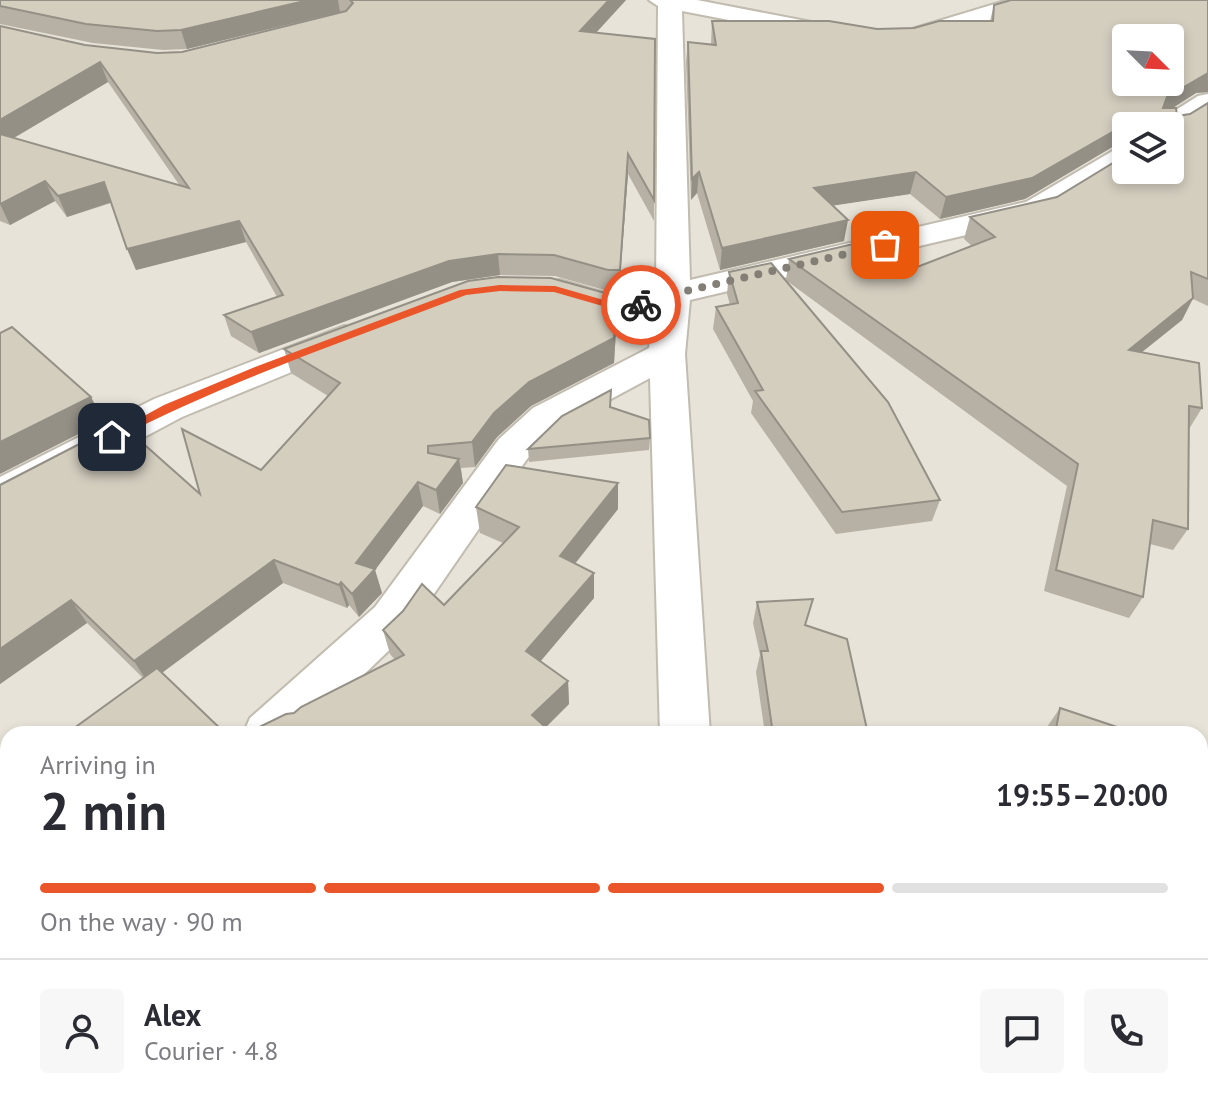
<!DOCTYPE html>
<html lang="en">
<head>
<meta charset="utf-8">
<style>
  body { margin:0; font-family:"PT Sans",sans-serif; background:#f7f7f7; color:#2b2b33; height:100vh; display:flex; flex-direction:column; font-size:30px; white-space:nowrap }
  * { box-sizing:border-box; margin:0 }
  p { font-size:26px; color:#7c7c81 }
  .icon { flex:none; width:44px; height:44px; fill:none; stroke:currentColor; stroke-width:2; stroke-linecap:round; stroke-linejoin:round }
  .map { position:relative; flex:1; overflow:hidden }
  .details { position:absolute; left:0px; top:726px; width:1208px; height:392px; display:flex; flex-direction:column; background:#fff; border-radius:24px 24px 0 0; box-shadow:0 4px 12px #0003 }
  .details>* { flex:none }
  .needle { width:52px; rotate:114deg }
  .fabs { position:absolute; left:1112px; top:24px; display:grid; gap:16px }
  .fabs a { display:grid; place-items:center; width:72px; height:72px; border-radius:8px; background:#fff; box-shadow:0 4px 12px #0003; font-size:40px }
  .pin { position:absolute; display:grid; place-items:center; width:68px; height:68px; color:#fff; margin:-34px; border-radius:16px; box-shadow:0 4px 12px #0006 }
  .courier { position:absolute; display:grid; place-items:center; width:80px; height:80px; margin:-40px; border:6px solid #ea552a; border-radius:50%; background:#fff; color:#222; box-shadow:0 2px 10px #0007 }
  .head em { font-style:normal; font-weight:700 }
  .head div { display:flex; flex-direction:column-reverse }
  .head { display:flex; align-items:center; justify-content:space-between; height:136px; padding:0 40px }
  h1 { font-size:52px; font-weight:700; line-height:60px }
  .bar { display:grid; grid-template-columns:repeat(4,1fr); gap:12px 8px; align-content:center; height:96px; padding:0 40px }
  .bar i { height:10px; border-radius:6px; background:#e1e1e2 }
  .bar .on { background:#ea552a }
  .bar p { grid-column:span 4 }
  .line { display:flex; align-items:center; gap:20px; padding:0 40px; border-top:2px solid #e1e1e2 }
  .line div { flex:1 }
  .round { display:grid; place-items:center; flex:none; width:84px; height:84px; border-radius:8px; background:#f7f7f7 }
  .map>svg:first-child { display:block }
  .residential { fill:#e7e3d8; fill-rule:evenodd }
  .lines { fill:none; stroke-linecap:round; stroke-linejoin:round }
  .minor-casing { stroke:#c1bcaf; stroke-width:4 }
  .minor { fill:#fff; fill-rule:evenodd }
  .wall { fill:#b6b1a4; fill-rule:evenodd }
  .shaded-wall { fill:#949086 }
  .building { fill:#d4cebf; stroke:#949086; stroke-width:2; fill-rule:evenodd }
  .route { fill:#ea552a }
  .done { stroke:#837f76; stroke-width:8; stroke-dasharray:0 14.4 }
</style>
</head>
<body>
<div class="map">
<svg width="1208" height="1118" viewBox="0 0 1208 1118">
  <rect width="100%" height="100%" fill="#f3f1e9"/>
  <path class="residential" d="M0,0h1208v1118h-1208zM1126,38h44v44h-44zM1126,126h44v44h-44zM8,734h1192v376h-1192z"/>
  <g class="lines">
    <defs>
      <g id="minor">
        <polygon points="649,0 697,0 832,26 841,28 844,33 841,38 832,40 682,11 690,280 1026,202 1116,149 1126,146 1126,167 1047,216 690,300 685,354 710,734 660,734 650,378 561,426 527,459 407,633 302,734 243,734 250,718 375,607 499,439 533,408 649,348 653,315 606,314 548,297 543,290 548,283 560,280 608,294 656,294 658,6"/>
        <polygon points="1008,0 1045,0 1041,5 917,43 899,43 896,38 899,33"/>
        <polygon points="1208,94 1208,114 1180,132 1170,134 1170,126 1156,126 1160,120 1198,96"/>
        <polygon points="344,326 357,329 362,337 357,345 182,417 15,506 0,510 0,477 154,399"/>
        <polygon points="8,899 8,959 0,962 0,902"/>
        <polygon points="671,1110 735,1110 736,1118 672,1118"/>
      </g>
    </defs>
    <use href="#minor" class="minor-casing"/>
    <use href="#minor" class="minor"/>
  </g>
  <g class="wall">
    <path d="M0,0h626l-30,33 58,167v21l-26,-47 -9,117h-11l-53,-15 -55,-1 -48,7 -193,71 -28,-17 -7,-21 53,-18 -31,-55 -110,28 -25,-67 -44,14 -12,-16 -45,24 -10,-4v-195l85,19 72,8 25,-1 158,-40 -153,37 -24,1 -70,-7 -93,-19zM108,82l72,104 -166,-48z"/>
    <polygon points="1208,0 1208,92 1196,93 1173,108 1177,116 1190,114 1208,103 1208,306 1193,299 1182,320 1142,352 1202,408 1189,429 1188,529 1173,550 1150,544 1143,597 1129,618 1044,591 1067,486 787,281 940,500 932,521 836,534 751,413 753,401 713,329 716,307 730,305 727,294 729,272 786,280 789,259 904,272 972,246 964,239 970,217 1057,197 1126,155 1170,126 1126,126 1114,146 1025,199 940,219 910,194 833,205 844,241 720,270 697,193 691,200 686,62 688,42 711,44 712,21 877,29 914,28 990,21 994,5"/>
    <polygon points="617,317 614,363 531,406 497,437 475,467 461,468 463,483 440,514 423,506 375,570 382,593 359,617 349,605 347,608 283,583 162,673 143,678 87,623 0,684 0,485 200,494 261,470 328,396 291,373 284,349"/>
    <polygon points="611,407 650,438 649,450 529,462 528,449"/>
    <polygon points="618,483 618,509 575,564 594,598 540,661 568,681 569,704 546,727 294,713 395,660 390,654 383,630 444,605 503,543 480,533 476,507"/>
    <polygon points="757,602 805,625 868,734 765,734 756,672 760,655 753,623"/>
    <polygon points="1060,708 1138,734 1045,734 1045,730"/>
    <polygon points="750,1110 903,1110 905,1118 750,1118"/>
  </g>
  <g class="shaded-wall">
    <polygon points="309,0 338,0 340,12 187,49 181,30"/>
    <polygon points="609,0 626,0 580,50 580,31"/>
    <polygon points="100,62 108,82 0,146 0,120"/>
    <polygon points="1206,73 1208,73 1208,92 1196,93 1158,117 1167,97"/>
    <polygon points="1136,123 1135,126 1126,126 1126,144 1114,146 1025,199 940,219 946,197 1123,126"/>
    <polygon points="628,154 628,174 619,291 620,270"/>
    <polygon points="699,172 697,193 691,200 692,179"/>
    <polygon points="916,172 910,194 811,209 814,188"/>
    <polygon points="45,181 55,201 10,225 0,204"/>
    <polygon points="104,182 112,202 67,217 58,196"/>
    <polygon points="848,220 844,241 720,270 722,248"/>
    <polygon points="239,221 246,242 136,270 127,249"/>
    <polygon points="498,254 500,275 452,282 259,353 251,332 449,261"/>
    <polygon points="618,293 614,363 531,406 497,437 475,467 472,442 494,413"/>
    <polygon points="1193,298 1182,320 1117,372 1129,350"/>
    <polygon points="91,397 104,421 0,474 0,442"/>
    <polygon points="459,459 463,483 440,514 436,490"/>
    <polygon points="418,482 423,506 375,570 382,593 359,617 352,594 356,563"/>
    <polygon points="618,483 618,509 561,581 560,556"/>
    <polygon points="274,560 283,583 148,683 134,661"/>
    <polygon points="594,573 594,598 529,675 526,651"/>
    <polygon points="341,582 349,605 347,608 339,585"/>
    <polygon points="71,600 87,623 0,684 0,649"/>
    <polygon points="568,681 569,704 539,734 532,715"/>
    <polygon points="8,848 8,884 0,890 0,854"/>
    <polygon points="506,1110 544,1110 527,1118 489,1118"/>
  </g>
  <g class="building">
    <polygon points="0,0 309,0 181,30 157,31 86,24 0,6"/>
    <polygon points="350,0 609,0 580,31 655,39 654,200 628,154 620,270 608,270 554,255 498,254 449,261 251,332 224,315 283,295 239,221 127,249 104,182 58,196 45,181 0,204 0,134 189,188 100,62 0,120 0,26 85,45 157,53 182,52 346,11 353,3"/>
    <path d="M1011,0h197v73l-41,24 -4,11h13l1,8 13,-2 18,-11v176l-17,-7 2,26 -64,52 70,13 3,45 -13,-2 -1,123 -35,-9 -10,77 -87,-27 22,-106 -289,-205 81,-19 34,32 91,-35 -25,-20 87,-20 69,-42v15h44v-44h-34v-3l-13,3 -91,52 -86,19 -30,-25 -102,16 34,32 -126,28 -23,-76 -7,7 -4,-137 28,3 -4,-24h117l48,8 37,-1 25,-7h54l1,-16zM1126,38h44v44h-44z"/>
    <polygon points="771,263 888,402 940,500 842,512 755,391 763,390 716,307 738,303 729,272"/>
    <polygon points="498,277 551,278 605,293 618,293 614,338 529,382 494,413 472,442 428,446 428,453 459,459 436,490 418,482 356,563 375,569 352,594 341,582 339,585 274,560 134,661 71,600 0,649 0,485 120,423 200,494 182,429 261,470 340,383 284,349 468,281"/>
    <polygon points="12,327 91,397 0,442 0,333"/>
    <polygon points="611,390 610,407 649,420 650,438 528,449 562,416"/>
    <polygon points="506,465 618,483 560,556 594,573 526,651 568,681 532,715 553,734 245,734 286,714 294,713 301,707 404,655 383,630 403,611 422,584 444,605 519,527 476,507"/>
    <polygon points="813,599 805,625 847,639 868,734 773,734 761,651 768,651 757,602"/>
    <polygon points="157,668 226,734 66,734"/>
    <polygon points="1060,708 1138,734 1055,734"/>
    <polygon points="8,776 8,848 0,854 0,782"/>
    <polygon points="304,1110 506,1110 489,1118 306,1118"/>
    <polygon points="760,1110 903,1110 905,1118 761,1118"/>
    <polygon points="1042,1110 1124,1110 1126,1118 997,1118 996,1113"/>
  </g>
  <path class="route" d="M500,285l55,1 52,15 34,1 5,3 -5,3 -35,-1 -52,-15 -54,-1 -34,4c-118,45 -238,86 -350,144l-10,-2 58,-32 91,-38 205,-77z"/>
  <g class="lines">
    <polyline class="done" points="641,305 672,305 673,294 885,245"/>
  </g>
</svg>
<div class="fabs">
<a><svg class="needle" viewBox="-14 -14 28 28"><path d="M0-13l5 13h-10z" fill="#e53935"/><path d="M0 13l5-13h-10z" fill="#7c7c81"/></svg></a>
<a><svg class="icon" aria-label="layers" viewBox="0 0 24 24"><path d="M12 4l9 5-9 5-9-5zM3 14l9 5 9-5"/></svg></a>
</div>
<div class="pin" style="left:885px;top:245px;background:#ea580c"><svg class="icon" aria-label="bag" viewBox="0 0 24 24"><path d="M5 8h14l-1 12H6zM9 8a3 3 0 0 1 6 0"/></svg></div>
<div class="pin" style="left:112px;top:437px;background:#1f2937"><svg class="icon" aria-label="home" viewBox="0 0 24 24"><path d="M3 11l9-7 9 7M6 9v11h12V9"/></svg></div>
<div class="courier" style="left:641px;top:305px"><svg class="icon" aria-label="bike" viewBox="0 0 24 24"><circle cx="6" cy="16" r="4"/><circle cx="18" cy="16" r="4"/><path d="M6 16l4-8h5l3 8M10 8l3 8H6M13 5h3"/></svg></div>
<section class="details">
<div class="head"><div><h1>2 min</h1><p>Arriving in</p></div><em>19:55–20:00</em></div>
<div class="bar"><i class="on"></i><i class="on"></i><i class="on"></i><i></i><p>On the way · 90 m</p></div>
<div class="line" style="height:144px"><a class="round"><svg class="icon" aria-label="person" viewBox="0 0 24 24"><circle cx="12" cy="8" r="4"/><path d="M4 21q1-7 8-7t8 7"/></svg></a><div><b>Alex</b><p>Courier · 4.8</p></div><a class="round"><svg class="icon" aria-label="chat" viewBox="0 0 24 24"><path d="M4 5h16v11H9l-5 4z"/></svg></a><a class="round"><svg class="icon" aria-label="phone" viewBox="0 0 24 24"><path d="M5 4h4l2 5-3 2q2 4 5 5l2-3 5 2v4C11 20 4 13 5 4z"/></svg></a></div>
</section>
</div>
</body>
</html>
